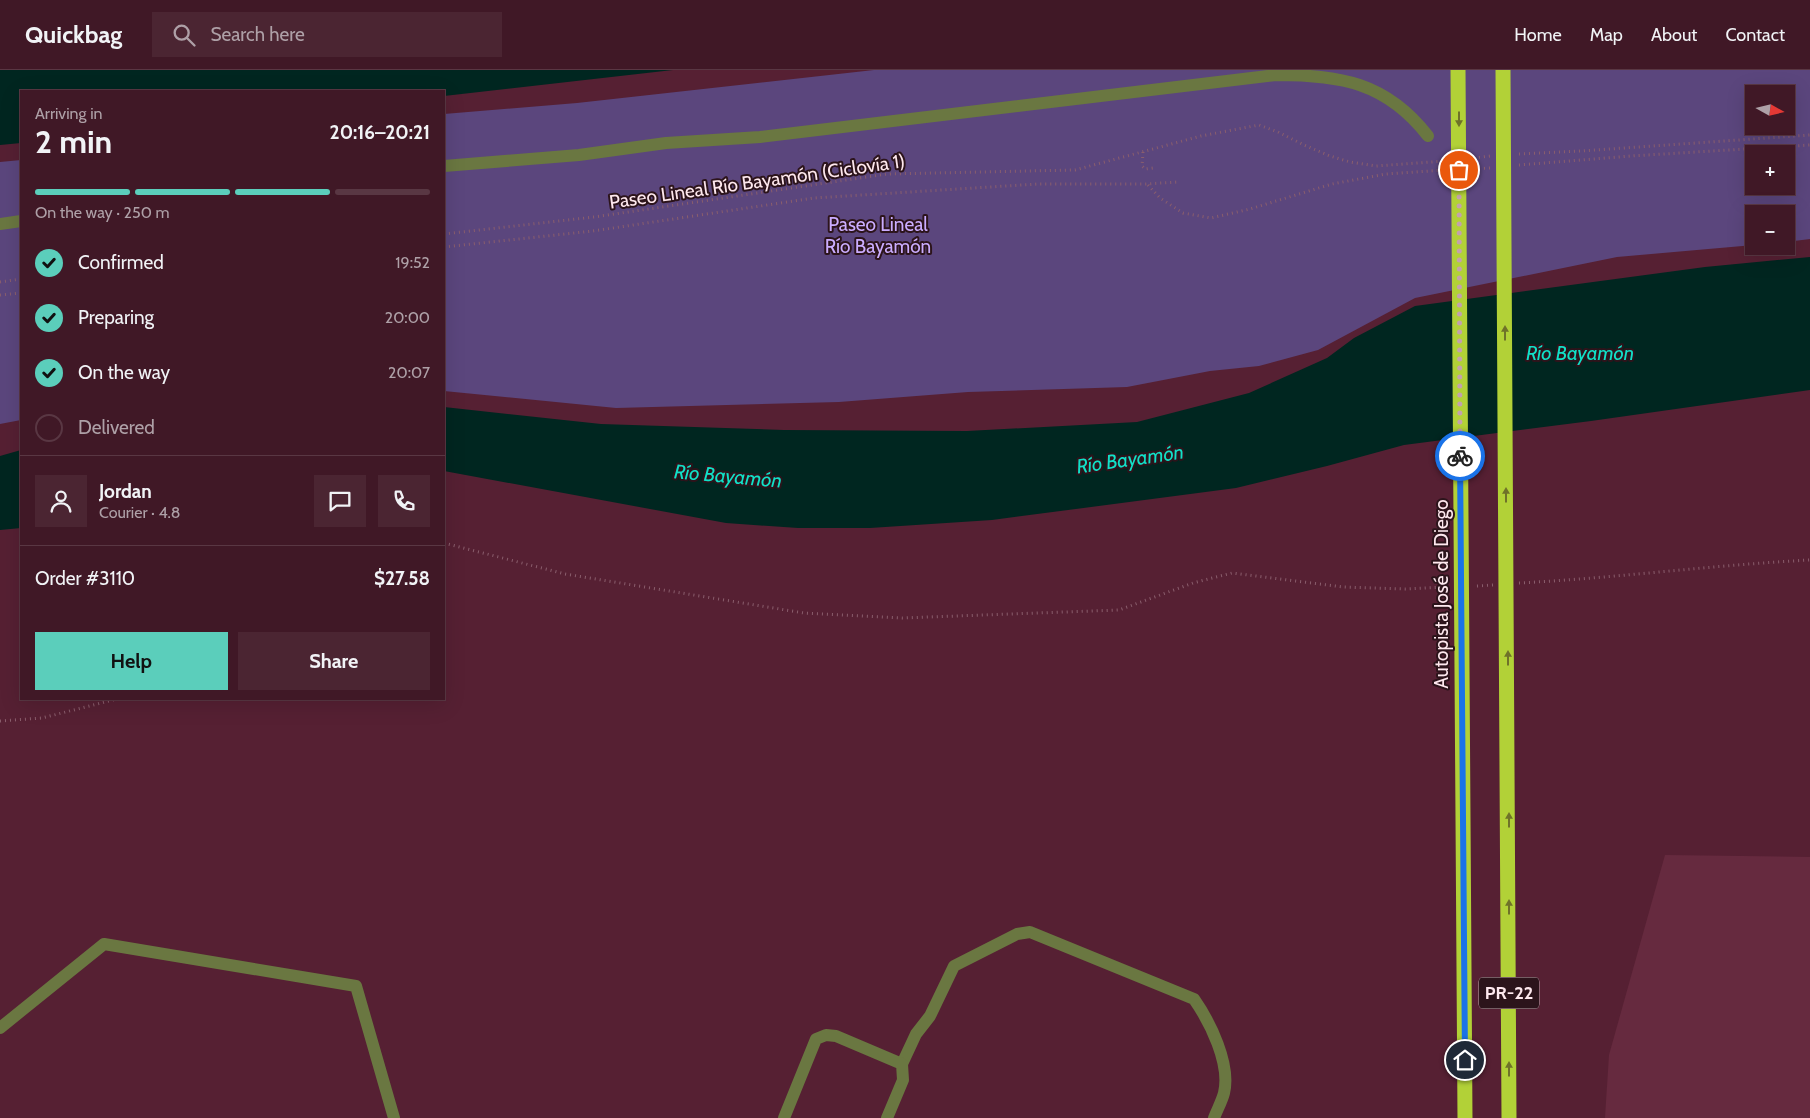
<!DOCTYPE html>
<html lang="en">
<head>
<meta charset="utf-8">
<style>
  body { margin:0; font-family:Cabin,sans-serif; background:#4b2532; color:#f1f3f6; height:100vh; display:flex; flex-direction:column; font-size:19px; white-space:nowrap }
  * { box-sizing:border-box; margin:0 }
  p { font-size:16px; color:#aea0a7 }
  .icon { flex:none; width:28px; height:28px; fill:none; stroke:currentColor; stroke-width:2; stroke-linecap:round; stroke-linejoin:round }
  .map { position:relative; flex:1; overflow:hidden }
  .drawer { position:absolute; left:20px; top:20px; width:425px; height:610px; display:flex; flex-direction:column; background:#401826; border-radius:0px; box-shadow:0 5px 20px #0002,0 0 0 1px #593743 }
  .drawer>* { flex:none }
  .needle { width:32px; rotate:98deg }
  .tools { position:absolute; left:1745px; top:15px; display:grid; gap:10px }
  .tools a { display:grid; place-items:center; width:50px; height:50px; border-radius:0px; background:#401826; box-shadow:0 5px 20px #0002,0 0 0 1px #593743; font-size:25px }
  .pin { position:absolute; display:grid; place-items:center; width:42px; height:42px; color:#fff; margin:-21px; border:2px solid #fff; border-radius:50%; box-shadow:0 1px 5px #0007 }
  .courier { position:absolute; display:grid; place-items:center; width:50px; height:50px; margin:-25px; border:4px solid #1a73e8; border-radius:50%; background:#fff; color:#222; box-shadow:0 1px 6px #0007 }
  .summary em { font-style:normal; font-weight:700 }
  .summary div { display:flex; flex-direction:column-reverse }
  .summary { display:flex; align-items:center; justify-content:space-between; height:85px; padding:0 15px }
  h1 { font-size:32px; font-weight:700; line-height:38px }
  .bar { display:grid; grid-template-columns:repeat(4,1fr); gap:8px 5px; align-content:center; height:60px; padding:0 15px }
  .bar i { height:6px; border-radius:4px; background:#593743 }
  .bar .selected { background:#5bcebb }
  .bar p { grid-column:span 4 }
  .line { display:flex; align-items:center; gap:12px; padding:0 15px; border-top:1px solid #593743 }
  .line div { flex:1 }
  .round { display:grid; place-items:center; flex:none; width:52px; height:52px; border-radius:0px; background:#4b2532 }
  ol { padding:0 15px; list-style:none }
  li { display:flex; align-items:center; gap:15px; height:55px }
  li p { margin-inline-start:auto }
  li .icon { padding:5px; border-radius:50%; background:#5bcebb; color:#111; stroke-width:4 }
  li:last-child { color:#aea0a7 }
  li i { width:28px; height:28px; border:2px solid #593743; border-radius:50% }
  .cta { display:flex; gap:10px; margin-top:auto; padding:10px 15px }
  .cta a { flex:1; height:58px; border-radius:0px; background:#5bcebb; color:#111; font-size:20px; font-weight:700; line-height:58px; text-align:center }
  .cta a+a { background:#4b2532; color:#f1f3f6 }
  header { display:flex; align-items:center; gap:30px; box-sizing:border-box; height:70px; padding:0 25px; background:#401826; border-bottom:1px solid #593743 }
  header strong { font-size:24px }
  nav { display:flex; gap:28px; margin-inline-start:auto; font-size:18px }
  .search { width:350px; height:45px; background:#4b2532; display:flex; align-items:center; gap:12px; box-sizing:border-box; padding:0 18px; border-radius:0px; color:#aea0a7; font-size:19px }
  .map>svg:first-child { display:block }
  .built { fill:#662a3f }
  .green { fill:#5b467d; fill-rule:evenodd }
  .water { fill:#002620 }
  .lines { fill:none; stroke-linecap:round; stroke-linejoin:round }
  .path { stroke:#8a5e6d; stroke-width:3; stroke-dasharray:1 4; stroke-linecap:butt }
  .minor { stroke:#6a7741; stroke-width:12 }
  .highway { stroke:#b2d137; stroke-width:15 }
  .oneway { fill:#6f7229 }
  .done { stroke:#c3a2ad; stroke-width:5; stroke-dasharray:0 9 }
  .route { stroke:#1a73e8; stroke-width:6 }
  .labels { text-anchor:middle; stroke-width:4; stroke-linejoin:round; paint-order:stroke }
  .shield { fill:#2c141b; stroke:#bfa8af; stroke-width:1 }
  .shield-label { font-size:18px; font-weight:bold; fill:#fee8ee }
  .street-label { font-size:19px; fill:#fee8ee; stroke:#2c141b }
  .park-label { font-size:19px; fill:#cbadff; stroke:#2c141b }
  .water-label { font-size:20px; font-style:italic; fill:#11e1c8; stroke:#2c141b }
</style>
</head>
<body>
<header>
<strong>Quickbag</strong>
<div class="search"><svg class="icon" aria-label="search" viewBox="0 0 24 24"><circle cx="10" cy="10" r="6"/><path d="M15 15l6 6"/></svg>Search here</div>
<nav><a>Home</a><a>Map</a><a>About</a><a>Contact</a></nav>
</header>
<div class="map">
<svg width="1810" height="1048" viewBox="0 0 1810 1048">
  <rect width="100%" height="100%" fill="#562033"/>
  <polygon class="built" points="1665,785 1810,787 1810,1048 1605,1048 1609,985"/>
  <g class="green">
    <path d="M874,0h936v169l-24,3v-28h-32v31l-137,12 -202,41 -97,52 -59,16 -49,5 -83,16 -159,5 -129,10 -223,6 -172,-17v-277l133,-11zM1754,24h32v32h-32zM1754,84h32v32h-32z"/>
    <polygon points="21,90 21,350 0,354 0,92"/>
  </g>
  <g class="water">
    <polygon points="0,0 673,0 444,26 444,21 21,21 21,73 0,75"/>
    <polygon points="1810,187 1810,320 1591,351 1404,375 1327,396 1236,418 992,450 870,458 798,458 726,453 444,401 444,337 601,354 784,360 967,361 1137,352 1249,323 1327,288 1354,268 1415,236 1705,197"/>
    <polygon points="21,380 21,458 0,460 0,386"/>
  </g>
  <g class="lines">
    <g class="path">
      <polyline points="1143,82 1142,96 1145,99 1153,98"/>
      <polyline points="1519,84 1581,81 1810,65"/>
      <polyline points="1474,88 1490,86"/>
      <polyline points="1519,95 1631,86 1810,75"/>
      <polyline points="1474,99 1490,98"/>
      <polyline points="1148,115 1160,128 1183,143 1211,148 1250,139 1332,114 1386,104 1445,100"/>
      <polyline points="444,164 594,147 887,104 1075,100 1201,66 1259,55 1278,62 1304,75 1330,86 1350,92 1376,96 1445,91"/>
      <polyline points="444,177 593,161 814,128 1038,114 1146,114 1178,112"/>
      <polyline points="0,212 21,209"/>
      <polyline points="0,225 21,223"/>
      <polyline points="444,473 565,504 804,543 902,548 1119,540 1193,513 1232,503 1343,517 1405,519 1448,517"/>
      <path d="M1519,513c97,-5 194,-18 291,-23"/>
      <polyline points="1477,516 1493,515"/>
      <polyline points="0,651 42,648 117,629"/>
    </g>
    <g class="minor">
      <path d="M444,96l135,-11 87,-12 94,-6 516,-62c64,0 110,7 152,61"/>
      <polyline points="0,154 21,151"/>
      <polyline points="0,958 104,874 356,916 394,1048"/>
      <path d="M902,994l14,-30 14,-18 24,-50 63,-32 13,-2 164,67c16,23 37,65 30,94 -2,8 -7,17 -10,25"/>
      <polyline points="784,1048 816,969 826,965 836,966 902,994 903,1010 887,1048"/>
    </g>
    <g class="highway">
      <polyline points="1458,0 1465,1048"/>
      <polyline points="1503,0 1509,1048"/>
    </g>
  </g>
  <defs><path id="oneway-solid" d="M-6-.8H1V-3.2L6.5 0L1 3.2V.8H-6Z" transform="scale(1.25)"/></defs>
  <g class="oneway">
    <use href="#oneway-solid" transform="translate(1459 49) rotate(90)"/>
    <use href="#oneway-solid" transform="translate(1505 263) rotate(-90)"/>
    <use href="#oneway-solid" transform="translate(1506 425) rotate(-90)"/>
    <use href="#oneway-solid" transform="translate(1508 588) rotate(-90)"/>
    <use href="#oneway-solid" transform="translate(1509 750) rotate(-90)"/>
    <use href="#oneway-solid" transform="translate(1509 837) rotate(-90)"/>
    <use href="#oneway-solid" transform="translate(1509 999) rotate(-90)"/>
  </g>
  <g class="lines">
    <polyline class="done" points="1459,100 1460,386"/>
    <polyline class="route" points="1460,386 1465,990"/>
  </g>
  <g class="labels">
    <rect class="shield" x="1479" y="907.5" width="60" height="31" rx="4"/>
    <g class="shield-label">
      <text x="1509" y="929">PR-22</text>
    </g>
    <g class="street-label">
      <text transform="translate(757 111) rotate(-8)" y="7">Paseo Lineal Río Bayamón (Ciclovía 1)</text>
      <text transform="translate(1441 524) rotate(-90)" y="7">Autopista José de Diego</text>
    </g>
    <g class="park-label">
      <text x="878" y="161">Paseo Lineal<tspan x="878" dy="22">Río Bayamón</tspan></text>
    </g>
    <g class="water-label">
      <text x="1580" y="290">Río Bayamón</text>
      <text transform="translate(1130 389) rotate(-8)" y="7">Río Bayamón</text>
      <text transform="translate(728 406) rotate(5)" y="7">Río Bayamón</text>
    </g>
  </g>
</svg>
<div class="tools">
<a><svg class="needle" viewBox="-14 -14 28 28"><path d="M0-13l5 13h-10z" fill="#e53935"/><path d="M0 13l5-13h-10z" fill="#aea0a7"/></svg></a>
<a>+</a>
<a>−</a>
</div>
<div class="pin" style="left:1459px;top:100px;background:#ea580c"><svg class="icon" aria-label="bag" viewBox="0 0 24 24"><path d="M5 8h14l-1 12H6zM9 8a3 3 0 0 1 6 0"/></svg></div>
<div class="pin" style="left:1465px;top:990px;background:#1f2937"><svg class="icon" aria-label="home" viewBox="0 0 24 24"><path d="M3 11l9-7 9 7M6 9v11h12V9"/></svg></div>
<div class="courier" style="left:1460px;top:386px"><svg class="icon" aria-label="bike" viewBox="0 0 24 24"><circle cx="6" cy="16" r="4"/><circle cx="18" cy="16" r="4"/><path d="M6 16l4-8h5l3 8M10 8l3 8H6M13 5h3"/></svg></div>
<section class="drawer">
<div class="summary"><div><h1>2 min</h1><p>Arriving in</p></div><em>20:16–20:21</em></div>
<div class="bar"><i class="selected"></i><i class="selected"></i><i class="selected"></i><i></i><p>On the way · 250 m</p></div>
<ol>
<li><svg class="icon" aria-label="check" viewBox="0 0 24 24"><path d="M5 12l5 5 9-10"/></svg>Confirmed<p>19:52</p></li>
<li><svg class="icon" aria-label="check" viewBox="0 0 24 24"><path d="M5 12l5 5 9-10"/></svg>Preparing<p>20:00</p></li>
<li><svg class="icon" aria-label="check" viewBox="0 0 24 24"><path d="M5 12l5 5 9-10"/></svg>On the way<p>20:07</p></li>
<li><i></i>Delivered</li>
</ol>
<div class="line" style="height:90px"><a class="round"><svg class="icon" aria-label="person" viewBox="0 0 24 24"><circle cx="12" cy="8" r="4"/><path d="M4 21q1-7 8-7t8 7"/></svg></a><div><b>Jordan</b><p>Courier · 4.8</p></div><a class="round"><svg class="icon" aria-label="chat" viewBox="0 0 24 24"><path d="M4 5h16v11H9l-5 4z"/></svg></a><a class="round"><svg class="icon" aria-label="phone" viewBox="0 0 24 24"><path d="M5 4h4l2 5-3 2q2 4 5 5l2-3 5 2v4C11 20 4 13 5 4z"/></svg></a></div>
<div class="line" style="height:65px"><div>Order #3110</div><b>$27.58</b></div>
<div class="cta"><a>Help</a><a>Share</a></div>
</section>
</div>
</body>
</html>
